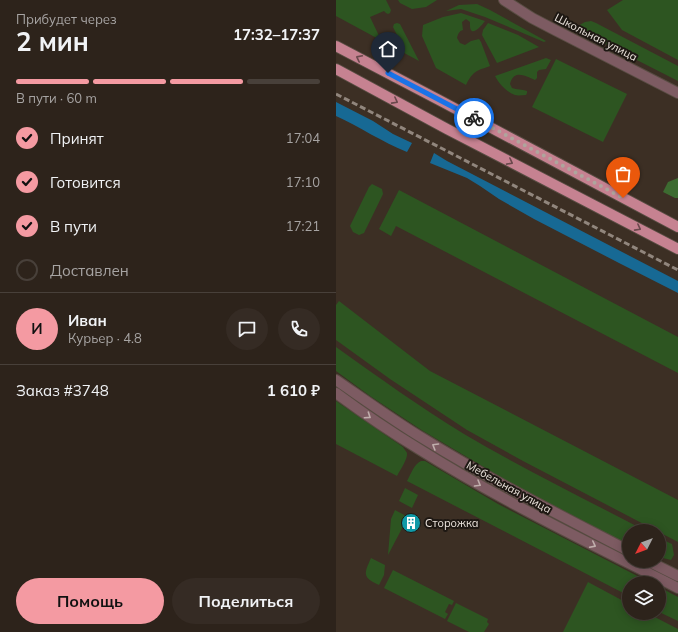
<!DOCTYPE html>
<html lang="ru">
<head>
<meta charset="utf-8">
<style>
  body { margin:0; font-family:Mulish,sans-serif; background:#352b24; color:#f1f3f6; height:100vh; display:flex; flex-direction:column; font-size:15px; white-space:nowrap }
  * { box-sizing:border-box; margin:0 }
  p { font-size:13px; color:#a7a4a3 }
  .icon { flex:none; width:22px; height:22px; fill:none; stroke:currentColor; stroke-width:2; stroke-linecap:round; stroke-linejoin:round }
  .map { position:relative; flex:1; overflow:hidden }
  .side { display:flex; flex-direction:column; background:#2d231b; width:336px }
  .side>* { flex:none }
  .needle { width:26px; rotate:228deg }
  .controls { position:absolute; left:286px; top:524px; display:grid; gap:8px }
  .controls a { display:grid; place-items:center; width:44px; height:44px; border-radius:50%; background:#2d231b; box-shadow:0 2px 10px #0003,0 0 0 1px #48403a; font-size:20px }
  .pin { position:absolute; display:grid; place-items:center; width:34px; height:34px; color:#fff; margin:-41px -17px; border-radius:50% 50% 50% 0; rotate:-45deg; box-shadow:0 0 4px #0007 }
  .pin .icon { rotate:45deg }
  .courier { position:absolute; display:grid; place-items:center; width:40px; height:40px; margin:-20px; border:3px solid #1a73e8; border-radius:50%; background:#fff; color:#222; box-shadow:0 1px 5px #0007 }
  .headline em { font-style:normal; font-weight:700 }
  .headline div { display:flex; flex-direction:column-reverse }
  .headline { display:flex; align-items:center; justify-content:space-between; height:68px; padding:0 16px }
  h1 { font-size:26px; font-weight:700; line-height:30px }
  .bar { display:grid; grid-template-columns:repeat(4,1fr); gap:6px 4px; align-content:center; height:48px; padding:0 16px }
  .bar i { height:5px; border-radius:3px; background:#48403a }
  .bar .active { background:#f49aa2 }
  .bar p { grid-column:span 4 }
  .line { display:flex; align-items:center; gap:10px; padding:0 16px; border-top:1px solid #48403a }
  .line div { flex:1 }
  .round { display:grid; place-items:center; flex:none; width:42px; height:42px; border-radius:21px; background:#352b24 }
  ol { padding:0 16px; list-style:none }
  li { display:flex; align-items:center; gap:12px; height:44px }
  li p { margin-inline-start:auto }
  li .icon { padding:4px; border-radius:50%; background:#f49aa2; color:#111; stroke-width:4 }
  li:last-child { color:#a7a4a3 }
  li i { width:22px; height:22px; border:2px solid #48403a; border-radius:50% }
  .action { display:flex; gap:8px; margin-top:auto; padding:8px 16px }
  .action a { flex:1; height:46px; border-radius:24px; background:#f49aa2; color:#111; font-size:16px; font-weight:700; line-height:46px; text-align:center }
  .action a+a { background:#352b24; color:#f1f3f6 }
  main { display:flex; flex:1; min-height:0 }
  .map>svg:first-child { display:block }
  .green { fill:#2d5521 }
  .forest { fill:#3d6b31 }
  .water { fill:#176994 }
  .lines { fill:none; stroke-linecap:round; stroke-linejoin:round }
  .minor-casing { stroke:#584c42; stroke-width:12 }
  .major-casing { stroke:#584c42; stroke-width:12 }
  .minor { stroke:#7d5b62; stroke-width:10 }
  .major { stroke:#c68291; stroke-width:10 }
  .rail { stroke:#91867d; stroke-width:3; stroke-dasharray:6 3; stroke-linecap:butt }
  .oneway { stroke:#6a484c }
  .oneway2 { stroke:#c0aeac }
  .done { stroke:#afa59d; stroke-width:4; stroke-dasharray:0 7.2 }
  .route { stroke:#1a73e8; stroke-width:5 }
  .labels { text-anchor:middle; stroke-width:4; stroke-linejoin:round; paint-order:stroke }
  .street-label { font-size:11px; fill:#ede5de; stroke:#1e1813 }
  .poi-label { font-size:11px; fill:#ede5de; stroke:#1e1813; text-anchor:start }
</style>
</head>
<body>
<main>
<section class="side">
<div class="headline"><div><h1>2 мин</h1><p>Прибудет через</p></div><em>17:32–17:37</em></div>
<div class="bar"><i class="active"></i><i class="active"></i><i class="active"></i><i></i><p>В пути · 60 m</p></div>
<ol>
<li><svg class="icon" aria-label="check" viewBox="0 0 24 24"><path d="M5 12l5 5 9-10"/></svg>Принят<p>17:04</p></li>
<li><svg class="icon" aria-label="check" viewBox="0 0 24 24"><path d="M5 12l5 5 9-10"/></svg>Готовится<p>17:10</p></li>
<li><svg class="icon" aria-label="check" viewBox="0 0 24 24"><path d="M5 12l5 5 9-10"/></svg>В пути<p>17:21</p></li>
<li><i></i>Доставлен</li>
</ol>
<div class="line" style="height:72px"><b class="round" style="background:#f49aa2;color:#111">И</b><div><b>Иван</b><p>Курьер · 4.8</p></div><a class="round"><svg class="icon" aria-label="chat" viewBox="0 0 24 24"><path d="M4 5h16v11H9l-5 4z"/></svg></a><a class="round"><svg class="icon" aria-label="phone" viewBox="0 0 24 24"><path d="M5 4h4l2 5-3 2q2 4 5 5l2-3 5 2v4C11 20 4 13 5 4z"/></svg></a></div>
<div class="line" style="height:52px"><div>Заказ #3748</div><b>1 610 ₽</b></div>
<div class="action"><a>Помощь</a><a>Поделиться</a></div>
</section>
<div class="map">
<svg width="342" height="632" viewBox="0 0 342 632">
  <rect width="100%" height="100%" fill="#3c2f24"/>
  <g class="green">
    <polygon points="0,0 50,0 55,10 54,13 52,14 50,13 48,11 34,17 46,42 61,35 57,27 58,24 61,23 64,24 83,61 0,16"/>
    <polygon points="62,0 101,0 90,7 76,9 64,3"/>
    <polygon points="287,0 342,0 342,60 286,30 271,10"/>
    <polygon points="141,4 154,10 210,41 208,42 149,17 125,9 110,11 123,5"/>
    <path d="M125,13l24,8c-6,8 -16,18 -15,1l-4,-3 -4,3 1,8c-4,1 -5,4 -6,8l3,5 5,2 6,-4 8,-2 2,3 9,24c-14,5 -17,5 -24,19l-30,-17 -14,-32 1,-11 20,-8z"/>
    <polygon points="255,21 260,23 342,66 342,81 238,28 249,22"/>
    <polygon points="152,23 182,35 203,47 161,63 146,35 147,30"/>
    <path d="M210,58l5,2 -5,9 -7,1 -2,2v6l-2,2c-10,-4 -21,-11 -25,4l2,4c5,2 10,1 15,3v2l-1,2c-4,0 -8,1 -11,0 -8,-3 -16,-11 -20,-19z"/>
    <polygon points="220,59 291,94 267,142 196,107"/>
    <polygon points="36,184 46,189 47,194 28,233 23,235 17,232 14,226 33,187"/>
    <polygon points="63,190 342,337 342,373 60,226 55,236 43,229"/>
    <polygon points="3,301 94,371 342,500 342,542 187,461 131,430 54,379 0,340 0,305"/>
    <path d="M0,347c42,30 84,60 128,87 59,35 121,65 182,97h-17v14l-118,-62 -88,-52 -53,-35 -34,-25z"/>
    <path d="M0,401l67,46c1,2 3,4 4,6 1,6 -7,17 -10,23l-61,-32z"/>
    <path d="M85,461h4l73,43 153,79h-22v13l-222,-115c4,-7 7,-17 14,-20z"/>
    <polygon points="69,488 82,495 76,508 63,501"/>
    <polygon points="59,510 72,517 52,555 55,519"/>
    <polygon points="323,538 336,544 338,555 335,560 323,557"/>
    <path d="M35,558l14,7 -1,10 -5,10c-17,-8 -15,-11 -8,-27z"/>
    <polygon points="57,570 118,601 116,605 113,604 109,612 112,614 109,619 48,588"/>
    <polygon points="252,582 293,604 293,613 311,613 342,629 342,632 227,632"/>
    <polygon points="323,587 342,597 342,621 323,612"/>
    <polygon points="120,603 152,619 151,622 153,624 148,632 133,632 111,621"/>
  </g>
  <polygon class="forest" points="342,178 342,198 339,198 327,192 332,182"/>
  <g class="water">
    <path d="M0,102l37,19 20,13 19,9 -5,9c-25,-10 -47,-25 -71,-36z"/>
    <polygon points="98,153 111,161 342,281 342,293 283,263 198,219 163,199 144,186 131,178 94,163"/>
  </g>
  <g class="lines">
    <defs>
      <g id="minor">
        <polyline points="168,0 196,18 219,30 342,93"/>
        <path d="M0,380c29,20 58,41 88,59 66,41 136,76 205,112"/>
        <path d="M0,393c27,20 55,39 83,56 83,52 172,95 259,139"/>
        <polyline points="312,561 342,576"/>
      </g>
      <g id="major">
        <polyline points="0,46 103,100 342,227"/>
        <polyline points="0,69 111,129 342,249"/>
      </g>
    </defs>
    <use href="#minor" class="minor-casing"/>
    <use href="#major" class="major-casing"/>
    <use href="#minor" class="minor"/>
    <use href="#major" class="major"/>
    <polyline class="rail" points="0,94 342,270"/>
  </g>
  <defs><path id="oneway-chevron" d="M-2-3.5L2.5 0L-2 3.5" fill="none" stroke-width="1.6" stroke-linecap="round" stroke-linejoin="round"/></defs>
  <g class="oneway">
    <use href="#oneway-chevron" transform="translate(23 58) rotate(-153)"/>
    <use href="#oneway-chevron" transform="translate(59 101) rotate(28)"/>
    <use href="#oneway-chevron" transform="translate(174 162) rotate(28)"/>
    <use href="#oneway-chevron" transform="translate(302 228) rotate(28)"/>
  </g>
  <g class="oneway2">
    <use href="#oneway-chevron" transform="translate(32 416) rotate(34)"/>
    <use href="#oneway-chevron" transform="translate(99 446) rotate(-149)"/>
    <use href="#oneway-chevron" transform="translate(142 484) rotate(30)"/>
    <use href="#oneway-chevron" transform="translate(257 545) rotate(27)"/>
  </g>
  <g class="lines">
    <polyline class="done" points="138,118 287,198"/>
    <polyline class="route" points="52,73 138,118"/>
  </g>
  <defs>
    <symbol id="building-disc" viewBox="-11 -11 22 22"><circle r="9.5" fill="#0f9aa8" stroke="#1e1813"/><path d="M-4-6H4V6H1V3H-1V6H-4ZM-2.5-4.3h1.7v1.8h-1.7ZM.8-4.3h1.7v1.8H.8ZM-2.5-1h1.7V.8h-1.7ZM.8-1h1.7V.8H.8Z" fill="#fff"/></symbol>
  </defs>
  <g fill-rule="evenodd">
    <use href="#building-disc" x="64" y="512" width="22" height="22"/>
  </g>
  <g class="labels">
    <g class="street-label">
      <text transform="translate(260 37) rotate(27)" y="4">Школьная улица</text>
      <text transform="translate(173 487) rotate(29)" y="4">Мебельная улица</text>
    </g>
    <g class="poi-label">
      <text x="89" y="527">Сторожка</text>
    </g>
  </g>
</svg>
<div class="controls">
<a><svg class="needle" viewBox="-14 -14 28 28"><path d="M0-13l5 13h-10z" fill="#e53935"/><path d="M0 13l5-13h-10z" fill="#a7a4a3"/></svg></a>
<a><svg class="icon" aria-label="layers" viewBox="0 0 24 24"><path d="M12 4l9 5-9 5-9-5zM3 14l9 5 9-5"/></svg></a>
</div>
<div class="pin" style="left:287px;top:198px;background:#ea580c"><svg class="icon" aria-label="bag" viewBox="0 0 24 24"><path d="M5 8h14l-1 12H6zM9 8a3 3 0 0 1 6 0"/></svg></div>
<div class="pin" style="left:52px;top:73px;background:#1f2937"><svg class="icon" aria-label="home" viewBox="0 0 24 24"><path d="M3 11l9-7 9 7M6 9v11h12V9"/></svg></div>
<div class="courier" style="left:138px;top:118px"><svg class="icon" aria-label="bike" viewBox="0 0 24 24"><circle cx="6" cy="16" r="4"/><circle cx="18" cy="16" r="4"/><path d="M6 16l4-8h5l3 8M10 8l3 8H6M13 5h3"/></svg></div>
</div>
</main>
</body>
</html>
